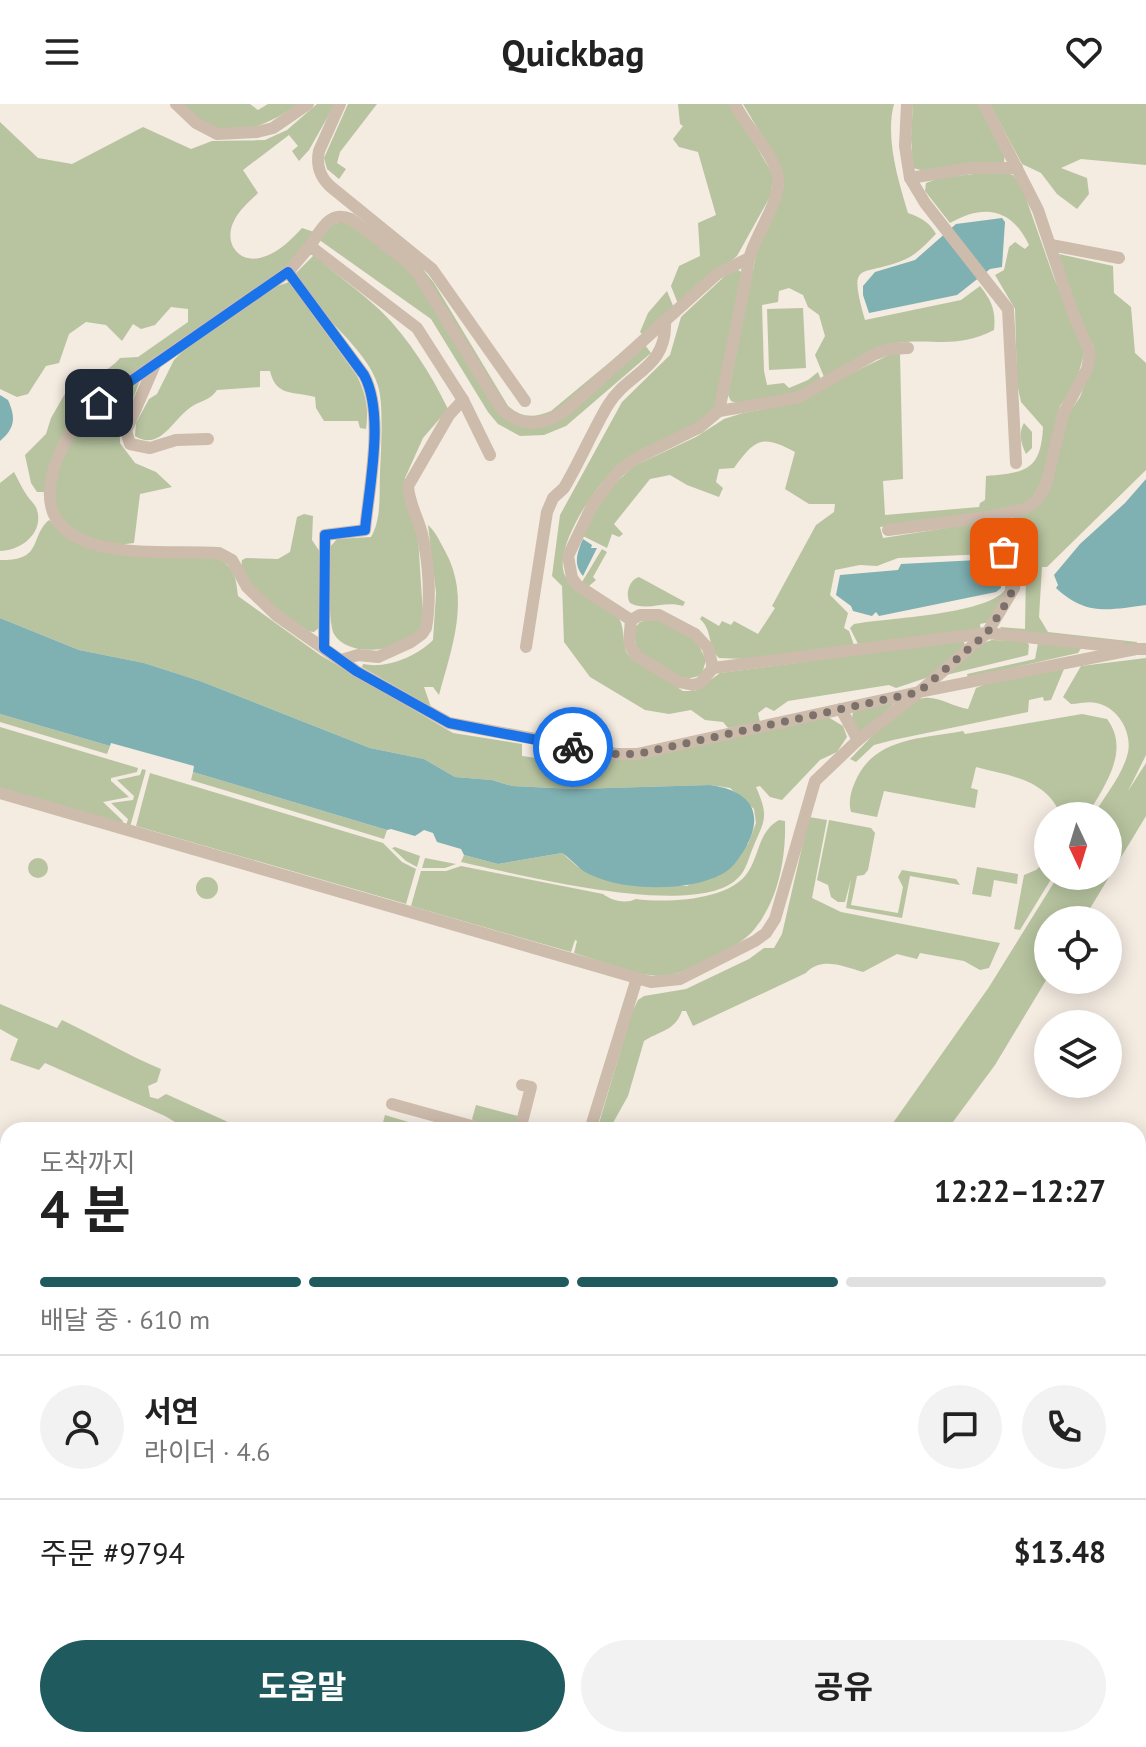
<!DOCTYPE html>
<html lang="ko">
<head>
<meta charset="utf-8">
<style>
  body { margin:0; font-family:"PT Sans","Noto Sans KR",sans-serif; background:#f2f2f2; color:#222; height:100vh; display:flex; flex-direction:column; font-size:30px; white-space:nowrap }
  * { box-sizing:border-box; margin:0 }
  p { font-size:26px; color:#767676 }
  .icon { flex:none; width:44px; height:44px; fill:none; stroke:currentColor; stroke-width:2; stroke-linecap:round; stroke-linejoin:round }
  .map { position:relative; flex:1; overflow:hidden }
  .sheet { position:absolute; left:0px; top:1018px; width:1146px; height:626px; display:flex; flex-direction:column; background:#fff; border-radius:24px 24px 0 0; box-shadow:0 4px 20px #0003 }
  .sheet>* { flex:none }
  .needle { width:52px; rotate:176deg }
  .buttons { position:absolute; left:1034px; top:698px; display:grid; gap:16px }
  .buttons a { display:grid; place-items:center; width:88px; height:88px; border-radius:50%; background:#fff; box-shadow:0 4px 20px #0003; font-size:40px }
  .pin { position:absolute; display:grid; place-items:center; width:68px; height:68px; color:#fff; margin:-34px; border-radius:16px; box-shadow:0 4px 12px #0006 }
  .courier { position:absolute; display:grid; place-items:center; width:80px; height:80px; margin:-40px; border:6px solid #1a73e8; border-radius:50%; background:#fff; color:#222; box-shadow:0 2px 10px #0007 }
  .headline em { font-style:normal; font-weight:700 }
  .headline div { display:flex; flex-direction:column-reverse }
  .headline { display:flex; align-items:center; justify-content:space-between; height:136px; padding:0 40px }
  h1 { font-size:52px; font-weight:700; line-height:60px }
  .bar { display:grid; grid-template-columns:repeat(4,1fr); gap:12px 8px; align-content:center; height:96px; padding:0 40px }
  .bar i { height:10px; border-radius:6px; background:#e0e0e0 }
  .bar .current { background:#1f5a5e }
  .bar p { grid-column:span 4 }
  .line { display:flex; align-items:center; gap:20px; padding:0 40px; border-top:2px solid #e0e0e0 }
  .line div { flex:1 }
  .round { display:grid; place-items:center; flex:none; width:84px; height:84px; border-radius:42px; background:#f2f2f2 }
  .button { display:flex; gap:16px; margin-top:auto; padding:16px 40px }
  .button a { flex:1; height:92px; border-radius:48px; background:#1f5a5e; color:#fff; font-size:32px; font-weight:700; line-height:92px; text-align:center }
  .button a+a { background:#f2f2f2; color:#222 }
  header { display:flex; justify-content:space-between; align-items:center; height:104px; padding:0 40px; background:#fff; font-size:36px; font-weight:700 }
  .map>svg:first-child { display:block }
  .green { fill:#b8c4a0 }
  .water { fill:#7fb0b2 }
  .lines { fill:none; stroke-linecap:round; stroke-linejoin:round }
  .minor { stroke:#cdbbac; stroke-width:12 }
  .done { stroke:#7c716b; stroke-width:8; stroke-dasharray:0 14.4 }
  .route { stroke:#1a73e8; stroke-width:10 }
</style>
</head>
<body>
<header><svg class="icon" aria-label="menu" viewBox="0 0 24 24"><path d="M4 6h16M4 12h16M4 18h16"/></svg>Quickbag<svg class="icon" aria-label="heart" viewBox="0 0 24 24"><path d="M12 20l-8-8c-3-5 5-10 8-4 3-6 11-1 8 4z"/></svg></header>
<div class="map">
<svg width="1146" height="1643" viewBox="0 0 1146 1643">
  <rect width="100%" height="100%" fill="#f4ebe1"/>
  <g class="green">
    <path d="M182,0h68l8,6 10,-6h30c-23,17 -62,37 -91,21 -9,-5 -17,-14 -25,-21z"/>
    <path d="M317,0h18l-26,46 -10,11 -7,-10 6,-5 -9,-11 -46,35 15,23c-8,8 -19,17 -24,28 -11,21 4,44 29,36 16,-5 28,-17 39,-29l12,4 -26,34 -213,150 -16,25 -15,51h-7l-6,-9 -6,-28 21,-21 5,-16 23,-40c19,-1 33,-5 46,-20l18,-1 50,-35v-13l-17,-2 -16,18 -14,4 -8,-5 -11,17 -16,-16 -20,-3 -17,12 -10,29 -13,3 -18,28 -11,3 -17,-8v-267l38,36 34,6 71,-37 48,22 21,-8 53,-1 22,-10z"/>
    <polygon points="348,0 377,0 340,48 337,59 346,65 339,75 327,65 324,54"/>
    <polygon points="678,0 732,0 773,71 771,91 737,152 678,200 671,182 679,162 700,152 698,119 716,111 698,48 679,43 673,35 683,22 680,20"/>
    <path d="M743,0h151c-9,33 4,76 14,109 14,5 21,9 28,21 -9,9 -19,20 -30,25 -45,20 -59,-3 -41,61l96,-20 19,-14c12,15 16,25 14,44 -42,21 -63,6 -103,14 -20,4 -48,24 -67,33l-9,-22 10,-19 -6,-21 -11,-8 -5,-12 -14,-7 -10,3 -1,11 -16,3 2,66 3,14 17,-2 5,5 19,-8 10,-8 3,8 -35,17 -49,6 -6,-2 -3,-6 30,-150 23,-48 3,-14 -5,-18z"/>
    <polygon points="913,0 980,0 1005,49 1004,58 924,67 913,64 911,34"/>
    <polygon points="990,0 1146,0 1146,61 1081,55 1061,64 1087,74 1089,90 1077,105 1057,90 1041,69 1022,60"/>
    <path d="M1000,67l13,4 9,12 32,91 25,57 5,19 -8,29 -16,23 -17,73 -11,19 -10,7 -42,9 -100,13 3,11 89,-14 12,5 9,18 -6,7 -89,4 -21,8 -17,-1 -25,5 -5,25 18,18 -4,15 5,3 5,14 -110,14 -25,-1c-12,-11 -6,-28 -19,-39l2,-3 17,10 3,-5 9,4 3,-4 24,13 17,-26 -3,-2 44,-81 18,-13 1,-8h-26l-24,-15 10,-37c-33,-18 -40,-13 -61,16l-15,1 -3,13 7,6 -4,9 -32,-12 -17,-10 -20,4 -36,45 9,10 -4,3 -7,-3 -5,14 -26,-13 28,-46 25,-23 62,-29 28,-18 19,-6 44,-8 104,-51h9l3,125 -20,2 2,34 94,-8 1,-4 5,-3 1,-24c40,-3 55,-6 57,-49l-22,-25 -4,-19 -2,-74 -20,-34 9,-5 5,-23 6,-5 10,7 4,-4c-17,-36 -44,-42 -79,-22l-25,-32 1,-8 13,-5z"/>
    <polygon points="340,118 348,119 393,151 417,174 495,299 536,323 645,241 651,249 566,322 544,331 520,332 498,320 488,308 431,215 318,135 327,123"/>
    <polygon points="1059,150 1113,162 1114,189 1131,203 1135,249 1146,259 1146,366 1047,463 1042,463 1039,513 1048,528 1137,538 1136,543 1002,526 1000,523 1025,525 1026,466 996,427 1003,417 1029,408 1051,383 1068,311 1080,293 1095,253 1094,243 1073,203"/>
    <path d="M314,151c21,19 46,36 67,56 28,28 50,63 67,98l-25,29 -18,40 -1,14 14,45 5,78c-1,6 0,13 -5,18 -18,18 -69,26 -84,1 -6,-11 -5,-72 -4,-87l7,-8 34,-2c11,-19 8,-43 9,-65 1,-20 4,-68 -2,-86 -11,-40 -67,-74 -82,-113z"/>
    <path d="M413,153l21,26 74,123c14,12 26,12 43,5l88,-73 2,3 -96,79 -35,-6z"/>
    <path d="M738,166l5,3 -27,133c-3,4 -7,11 -11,14 -17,13 -53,24 -73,35 -25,12 -86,96 -65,124 12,16 36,22 50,37 10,11 3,29 12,40l54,35h12l25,-18 240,-32 4,1 1,4 -36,31 -33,11 -7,-3 -101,16 -14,10 -8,-4 -8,6 2,9 -32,6 -5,-6 -18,-2 -14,-10 -22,4 -24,-4 -55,-33 -26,-35 -2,-56 -10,-10 8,-61 62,-113 48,-47 11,-38 47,-44z"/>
    <path d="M289,178l68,94c9,18 12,33 9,53l-6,-1 -2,-7h-34l-8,-13 -1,-11c-22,-6 -39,0 -45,-26h-10v16l-43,3c-7,11 -16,10 -26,17 -18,12 -31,45 -56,29l1,-13 13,-24 8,-5 17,-34 8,-8 93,-65z"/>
    <polygon points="667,187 674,204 644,232 640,228 648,209"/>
    <polygon points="803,204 806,264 769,266 767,205"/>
    <path d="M141,274l-21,54v11l15,20 21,9 16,15 -32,7 -6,49c-19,4 -45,-3 -60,-14 -7,-5 -13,-10 -17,-18 -12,-24 13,-74 29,-92 16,-17 36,-29 55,-41z"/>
    <path d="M1024,319l8,9v16l-6,6c-5,-10 -8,-21 -2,-31z"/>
    <path d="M14,368c4,7 7,15 12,22 3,5 10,11 11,16 7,23 -16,41 -37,41v-68z"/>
    <path d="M304,410l9,2 -1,24 8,12v75l-6,5 -8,-1c-19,-15 -69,-44 -64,-71l4,-2 32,1 12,-7 7,-35z"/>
    <path d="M49,416l26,20 140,16c19,10 21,20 23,40l82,59 133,78 69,11v12l15,2 1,-12 97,14 193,-43 15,9 4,11 -10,15 -17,8 -38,40 -12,-3 -10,-11 -4,1c14,32 8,33 -4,63 -4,10 -6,20 -14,28 -42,43 -221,-4 -277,-16l3,-7 34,9 64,-11 16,14 42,16 67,3 61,-42 8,-21 -2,-14 -24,-21 -19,-3 -137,4 -62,-3 -20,-6 -37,-3 -31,-18 -54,-11 -170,-67 -56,-18 -65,-13 -79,-32v-58c44,1 29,-23 49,-40z"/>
    <path d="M428,421c8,7 12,17 17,26 26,47 7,96 -6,144l-6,-8h-9l7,20 -69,-40 1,-3c23,5 53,-7 70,-24l3,-47z"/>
    <polygon points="602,445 607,448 593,473 596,476 589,482 582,478"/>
    <path d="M1011,470l1,11 -22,37 -10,2 1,6 -123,14 -8,-16 4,-4c32,-6 131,-9 151,-34l1,-15z"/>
    <path d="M639,473l46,25 -2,4c-18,-6 -36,6 -53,-3 -5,-9 -1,-23 9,-26z"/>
    <path d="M655,514l41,22 10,20 -4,14c-21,14 -47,-12 -65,-24l-4,-20 7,-8z"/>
    <polygon points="992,536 1026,537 1029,541 1028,551 942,572 983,539"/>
    <polygon points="1038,539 1082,543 1078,549 968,574 967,570 1035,555"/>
    <path d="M1146,554v97l-18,36 18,-28v53l-63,104h-35v57l-53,88 -48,65h-59l101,-143 69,-111h50v-60h-15c11,-19 28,-39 34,-60 7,-21 -8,-49 -31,-53 -7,-2 -17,1 -25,1l-8,-7 18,-31z"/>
    <path d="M1064,565l-13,31 -7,1 -1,-4 -14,3 -1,12 -135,28 -19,5 -18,17 -6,-3c17,-16 52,-59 74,-61 14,-2 30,9 44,11l8,-21 15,-6z"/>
    <polygon points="895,599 863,627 859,627 852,616 853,606"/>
    <polygon points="0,610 110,642 107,650 0,618"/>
    <path d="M1082,610l25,5c24,32 -3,67 -20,97h-26c-14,-37 -51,-40 -85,-49l-5,21 7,2 -3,18 -91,-17 -7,26 -26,-5c-3,-10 0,-21 4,-30 19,-45 66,-43 108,-51l2,3z"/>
    <polygon points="0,623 138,664 137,668 111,674 111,677 129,693 103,698 123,717 122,721 0,684"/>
    <polygon points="142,665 146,666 130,723 126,722 128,715 111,699 133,696 134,692 117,676 140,671"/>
    <polygon points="193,668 387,726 384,735 191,676"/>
    <polygon points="150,669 383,739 402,758 416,765 406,800 136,722"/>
    <path d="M809,713l18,3 -15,78 29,14 159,31 -11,25 -9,2 -16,-9 -44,-8 -3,6 -20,-5 -34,18c-19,-5 -41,-16 -57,1l-113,53 -7,-15h-4c-7,20 -23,20 -38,30l-16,55 -19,34h-12l35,-118 6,-12 6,-4 42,-7 63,-30 15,-11h10l8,-14z"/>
    <path d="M779,716l6,1c1,36 -6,77 -29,106 -11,16 -35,25 -52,34 -13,6 -25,14 -40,15 -26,1 -65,-16 -90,-23l3,-12 -2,-1 -4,12 -160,-46 10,-35h25l15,-5 142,28c9,7 23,10 33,5 30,4 94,2 112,-27 12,-18 10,-40 31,-52z"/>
    <polygon points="829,716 871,724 875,729 868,766 864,771 857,772 851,801 898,809 903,783 898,773 902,766 956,775 960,781 910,772 902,814 846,804 851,775 845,798 838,798 831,793 828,781 817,776"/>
    <polygon points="395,743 420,752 417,763 406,757 392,744"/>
    <polygon points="425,754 456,760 445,764 422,764"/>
    <circle cx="38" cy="764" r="10"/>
    <polygon points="1048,755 1048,772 1053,772 1020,826 1014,825 1024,771 1036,766"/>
    <polygon points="977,763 1018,770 1017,780 994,776 991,793 972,790"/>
    <circle cx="207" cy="784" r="11"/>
    <path d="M0,900l57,24 5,-8c34,16 65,35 99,49l-4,13 -9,4 2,11 8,2 8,-5 62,28 -4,8h-36l-23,-14 -120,-53 -6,7 -29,-10 8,-21 -18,-10z"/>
    <polygon points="476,1001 518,1012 518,1026 495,1026 477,1021 472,1015"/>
    <polygon points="385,1011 435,1026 381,1026"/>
  </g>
  <g class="water">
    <polygon points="1002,114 1005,118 1002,163 990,165 957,191 869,209 863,191 863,182 875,168 915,156 956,120"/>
    <path d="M0,291l8,5c8,18 7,28 -8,41z"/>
    <path d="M1146,375v126c-38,5 -60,11 -90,-17l2,-3 -4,-10 26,-31 45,-41z"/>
    <path d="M583,435l9,6 -1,3h6l-14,28c-10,-12 -6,-23 0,-37z"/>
    <polygon points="997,455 1000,460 1001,484 996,488 879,512 876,508 872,512 853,507 851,502 836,491 840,471 898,466 901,460"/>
    <path d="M0,514l79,32 65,13 56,18 170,67 54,11 31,18 37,3 20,6 62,3 136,-4c43,6 56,30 33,67 -6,9 -11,17 -21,22 -33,18 -97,17 -131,1 -12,-5 -18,-15 -29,-22l-64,11 -34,-9 -3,-6 -24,-7 -4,-9 -9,-3 -9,6 -24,-7 -4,1 -194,-58 1,-6 -83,-23 -1,3 -110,-32z"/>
    <polygon points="0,1081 8,1086 8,1636 1138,1636 1138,1504 1146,1505 1146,1643 0,1643"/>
  </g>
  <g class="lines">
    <g class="minor">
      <polyline points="176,0 196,19 217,30 257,28 273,24 308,0"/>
      <path d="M340,0l-21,47c-3,15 1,26 12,36l101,82 93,132"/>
      <path d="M735,0c11,24 34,43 42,69 8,29 -30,68 -30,100l-28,138 -19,16 -67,33 -15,12 -25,32 -25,52 4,22 5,7 54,35 -2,23 6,12 44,27 14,3 7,-2 13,-15 274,-35 134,14"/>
      <polyline points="907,0 905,42 910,74 925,99 1008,205 1016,359"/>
      <polyline points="910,74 971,64 1017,64"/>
      <polyline points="1051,141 1119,154"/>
      <path d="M310,142c11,-16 19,-36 41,-27l55,42 13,14 83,135c21,18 41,16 63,1l152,-137 30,-15"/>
      <path d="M288,168l76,103c21,39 5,112 1,155l-40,5 -1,113"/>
      <polyline points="156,258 126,327 130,340 150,344 176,336 208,335"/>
      <polyline points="719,307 797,294 875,250 889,245 908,244"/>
      <path d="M490,351l-27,-55 -46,-72 -107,-82 -22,26 -206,142c-32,47 -60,114 19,132 35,9 81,5 118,7l13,7 15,27 29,28 80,56 93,52 167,31h21l282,-62 217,-43h10"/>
      <polyline points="888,426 987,413 1025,405 1038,395 1046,381 1063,310 1087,265 1090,249 1072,207 1038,106 984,0"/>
      <polyline points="631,516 640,511 659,511 695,530 708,544 713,564"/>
      <path d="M526,543l21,-135 6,-14 11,-10c16,-27 28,-56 44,-83 20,-33 59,-36 57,-83"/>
      <path d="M341,556l17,-5 20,2 33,-15 11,-8 4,-6c5,-28 3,-66 -4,-94 -4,-17 -13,-30 -14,-48l41,-71 14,-15"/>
      <polyline points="841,605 858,636"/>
      <path d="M0,689l651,189 29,-3 75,-38 11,-8 9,-14 40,-138 43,-41 61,-48 68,-59 27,-45c4,-27 -22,-45 -27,-71"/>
      <polyline points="392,1000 486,1026"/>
      <polyline points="520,1026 531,983 522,981"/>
      <polyline points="590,1026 637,874"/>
    </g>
  </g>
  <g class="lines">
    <polyline class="done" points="573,643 616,650 637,650 919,588 987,529 1002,506 1014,484 1015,477 1013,466 1004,448"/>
    <path class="route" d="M99,299l189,-131 76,103c21,39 5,112 1,155l-40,5 -1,113 32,23 93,52 124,24"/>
  </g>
</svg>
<div class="buttons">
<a><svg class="needle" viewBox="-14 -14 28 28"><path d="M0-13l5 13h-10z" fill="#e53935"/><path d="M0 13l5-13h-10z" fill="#767676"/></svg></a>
<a><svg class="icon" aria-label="locate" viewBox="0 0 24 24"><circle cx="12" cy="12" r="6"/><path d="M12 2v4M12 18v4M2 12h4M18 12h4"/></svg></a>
<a><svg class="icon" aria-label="layers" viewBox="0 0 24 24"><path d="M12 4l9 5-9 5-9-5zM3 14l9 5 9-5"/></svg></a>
</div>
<div class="pin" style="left:1004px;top:448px;background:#ea580c"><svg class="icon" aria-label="bag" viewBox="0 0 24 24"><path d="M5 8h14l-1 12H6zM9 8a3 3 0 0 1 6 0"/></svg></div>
<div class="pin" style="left:99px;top:299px;background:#1f2937"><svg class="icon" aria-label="home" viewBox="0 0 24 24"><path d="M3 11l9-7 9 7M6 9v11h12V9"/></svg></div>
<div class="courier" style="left:573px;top:643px"><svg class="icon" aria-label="bike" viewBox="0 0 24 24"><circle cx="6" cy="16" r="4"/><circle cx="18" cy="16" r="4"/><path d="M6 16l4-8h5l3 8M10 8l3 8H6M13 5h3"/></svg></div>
<section class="sheet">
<div class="headline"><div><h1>4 분</h1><p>도착까지</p></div><em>12:22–12:27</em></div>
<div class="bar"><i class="current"></i><i class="current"></i><i class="current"></i><i></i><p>배달 중 · 610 m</p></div>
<div class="line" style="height:144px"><a class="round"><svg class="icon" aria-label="person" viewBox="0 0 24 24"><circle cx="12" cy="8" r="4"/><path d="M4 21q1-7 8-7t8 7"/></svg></a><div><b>서연</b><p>라이더 · 4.6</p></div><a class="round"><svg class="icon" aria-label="chat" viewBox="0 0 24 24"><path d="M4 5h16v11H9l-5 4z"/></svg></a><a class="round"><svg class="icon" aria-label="phone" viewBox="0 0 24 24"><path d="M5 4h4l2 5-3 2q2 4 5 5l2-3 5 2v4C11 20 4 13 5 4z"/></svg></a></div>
<div class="line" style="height:104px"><div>주문 #9794</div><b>$13.48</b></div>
<div class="button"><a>도움말</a><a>공유</a></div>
</section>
</div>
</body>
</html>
